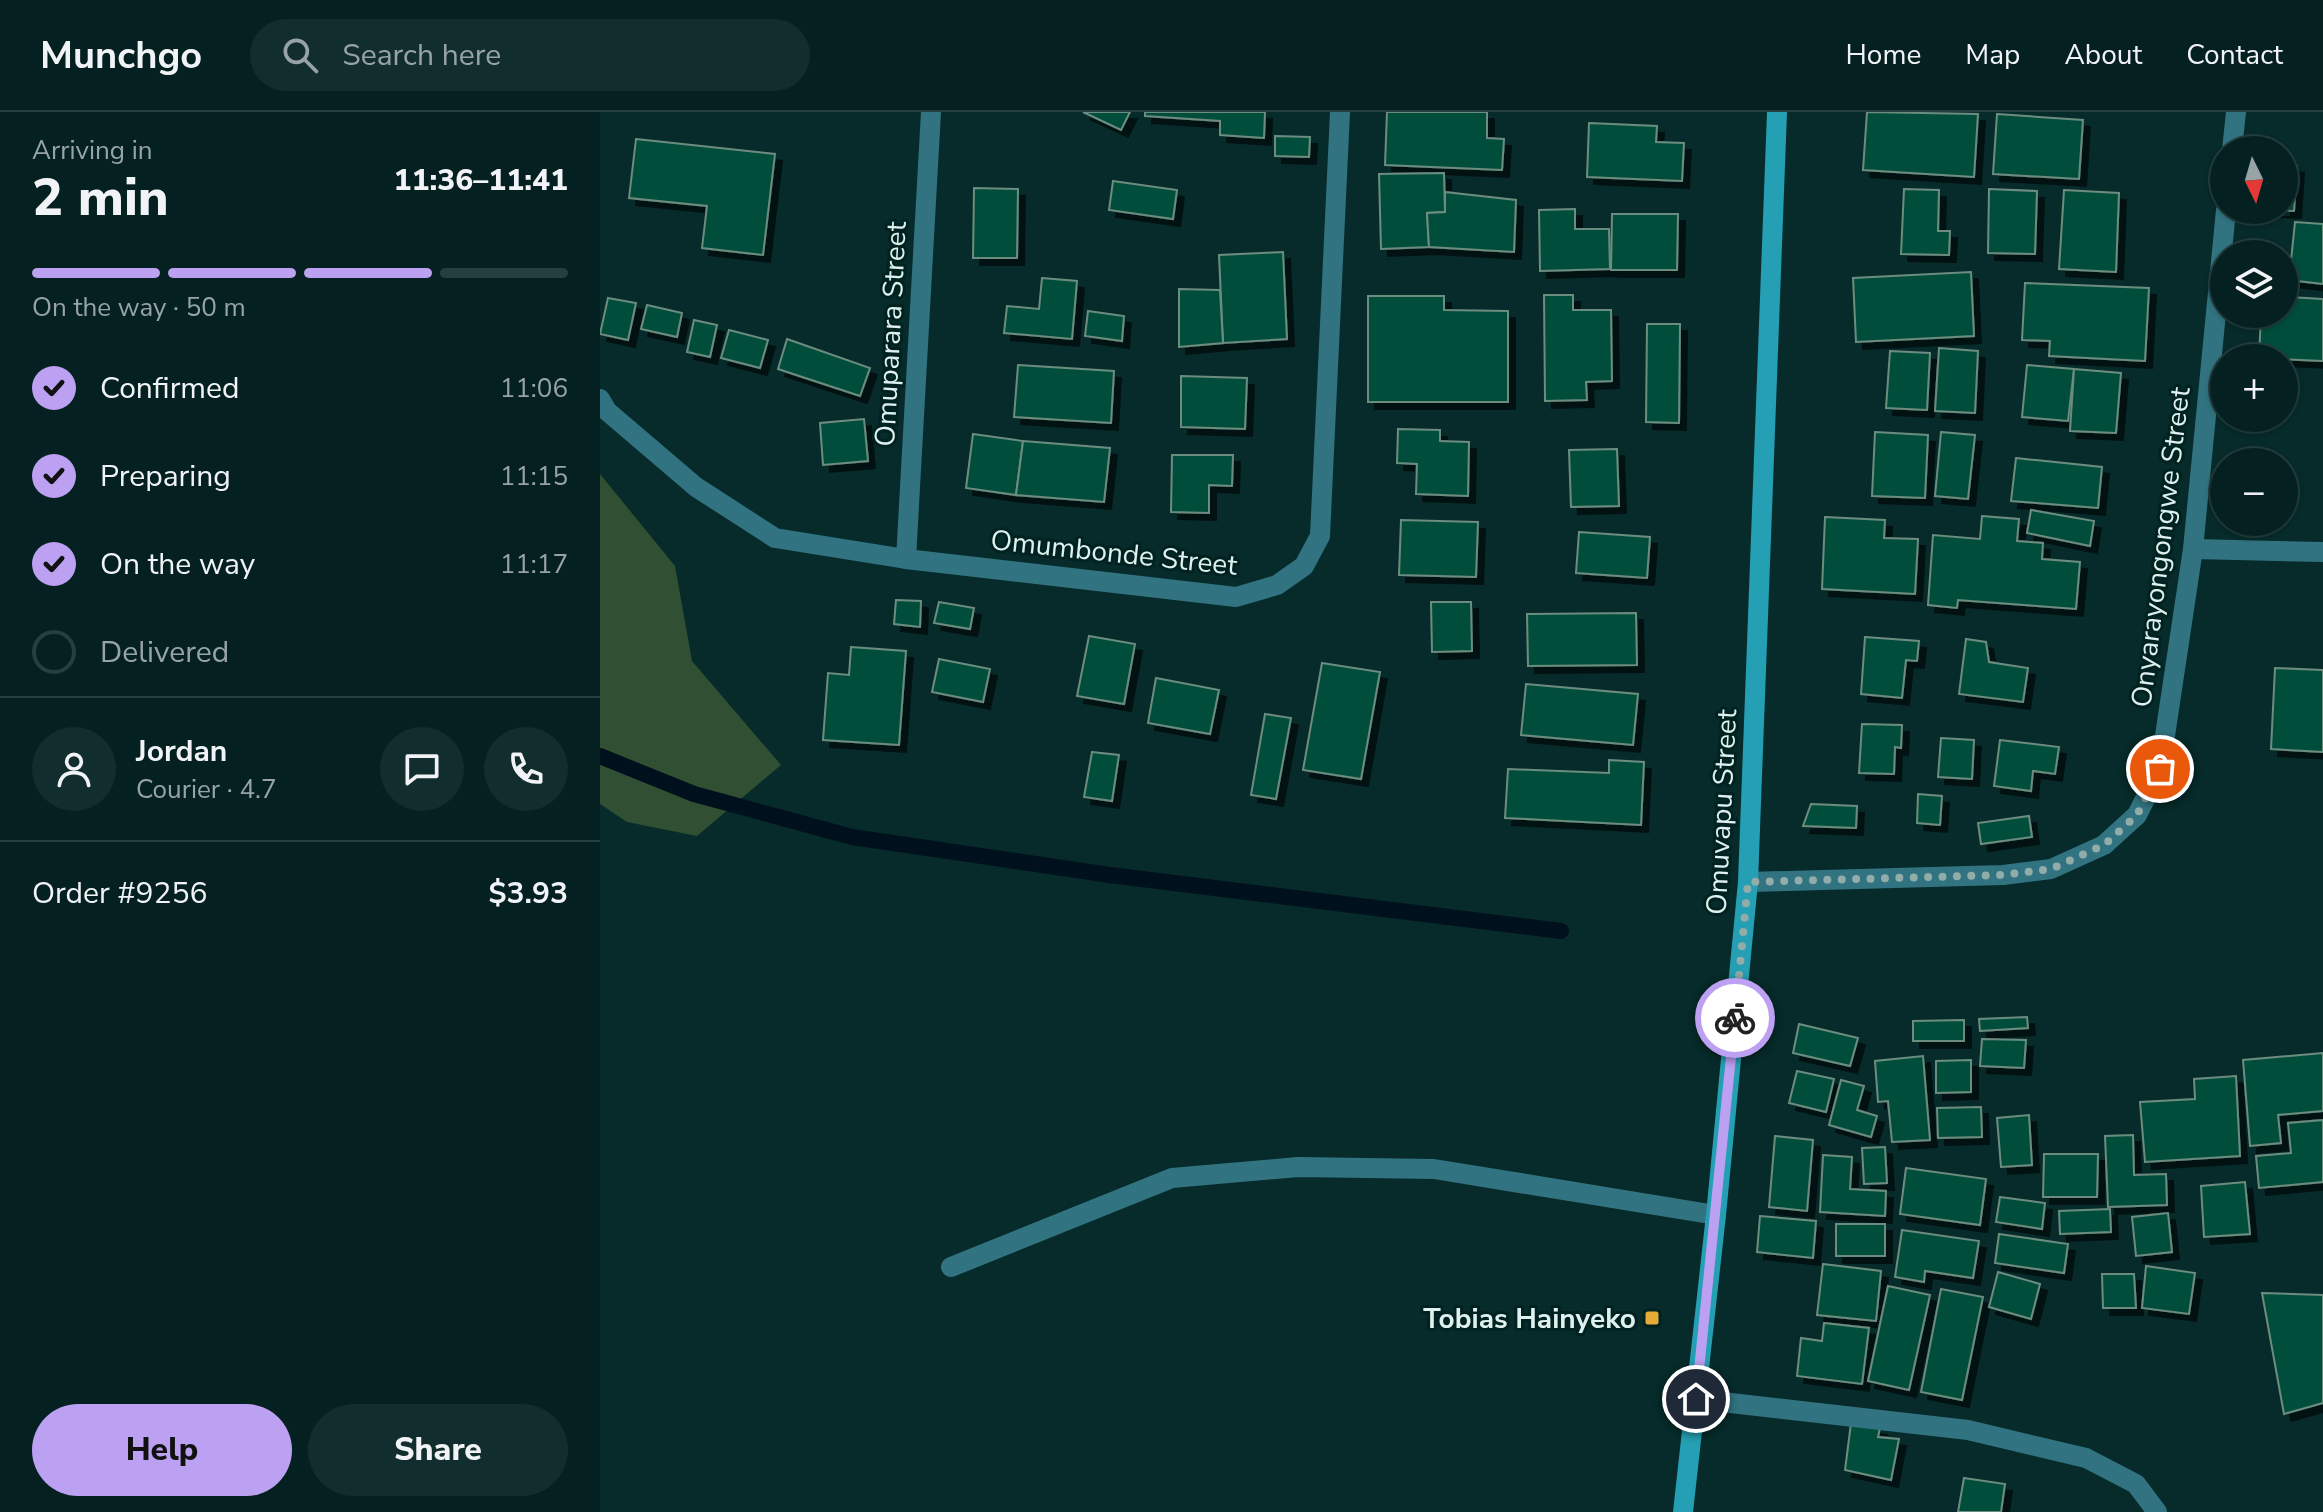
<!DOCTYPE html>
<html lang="en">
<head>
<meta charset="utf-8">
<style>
  body { margin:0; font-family:"Nunito Sans",sans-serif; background:#122d2d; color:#f1f3f6; height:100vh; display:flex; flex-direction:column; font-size:30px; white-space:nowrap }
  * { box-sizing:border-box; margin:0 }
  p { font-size:26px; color:#97a3a5 }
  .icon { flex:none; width:44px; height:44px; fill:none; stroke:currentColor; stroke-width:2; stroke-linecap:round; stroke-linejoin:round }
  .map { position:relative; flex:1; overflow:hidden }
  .panel { display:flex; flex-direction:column; background:#042020; width:600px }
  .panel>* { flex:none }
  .needle { width:52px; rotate:175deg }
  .controls { position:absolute; left:1610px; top:24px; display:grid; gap:16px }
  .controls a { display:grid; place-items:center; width:88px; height:88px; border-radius:50%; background:#042020; box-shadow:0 2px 6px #0004,0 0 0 2px #253e3e; font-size:40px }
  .pin { position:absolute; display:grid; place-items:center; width:68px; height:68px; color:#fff; margin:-34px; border:4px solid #fff; border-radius:50%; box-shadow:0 2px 8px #0007 }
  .courier { position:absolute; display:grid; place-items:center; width:80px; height:80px; margin:-40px; border:6px solid #bca0f2; border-radius:50%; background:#fff; color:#222; box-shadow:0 2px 10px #0007 }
  .headline em { font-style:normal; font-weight:800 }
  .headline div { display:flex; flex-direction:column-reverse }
  .headline { display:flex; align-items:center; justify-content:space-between; height:136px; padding:0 32px }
  h1 { font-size:52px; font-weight:800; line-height:60px }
  .bar { display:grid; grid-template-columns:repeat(4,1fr); gap:12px 8px; align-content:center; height:96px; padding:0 32px }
  .bar i { height:10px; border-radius:6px; background:#253e3e }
  .bar .selected { background:#bca0f2 }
  .bar p { grid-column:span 4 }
  .line { display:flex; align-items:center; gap:20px; padding:0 32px; border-top:2px solid #253e3e }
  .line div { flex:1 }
  .round { display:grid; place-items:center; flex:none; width:84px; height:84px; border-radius:42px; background:#122d2d }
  ol { padding:0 32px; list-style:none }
  li { display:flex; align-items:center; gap:24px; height:88px }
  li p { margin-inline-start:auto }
  li .icon { padding:8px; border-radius:50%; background:#bca0f2; color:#111; stroke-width:4 }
  li:last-child { color:#97a3a5 }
  li i { width:44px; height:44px; border:4px solid #253e3e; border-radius:50% }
  .action { display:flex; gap:16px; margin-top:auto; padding:16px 32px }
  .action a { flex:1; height:92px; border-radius:48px; background:#bca0f2; color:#111; font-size:32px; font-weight:800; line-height:92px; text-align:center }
  .action a+a { background:#122d2d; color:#f1f3f6 }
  header { display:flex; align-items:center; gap:48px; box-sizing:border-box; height:112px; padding:0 40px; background:#042020; border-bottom:2px solid #253e3e }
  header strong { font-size:38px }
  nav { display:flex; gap:44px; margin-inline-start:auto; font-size:28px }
  .search { width:560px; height:72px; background:#122d2d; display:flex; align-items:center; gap:20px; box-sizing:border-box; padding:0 28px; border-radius:44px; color:#97a3a5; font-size:30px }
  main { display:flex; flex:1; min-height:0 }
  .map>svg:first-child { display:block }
  .green { fill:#314f33 }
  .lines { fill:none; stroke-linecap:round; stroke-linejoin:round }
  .stream { stroke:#00111d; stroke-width:16 }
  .building { fill:#034e3a; stroke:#6c8c7f; stroke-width:2; filter:url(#shadow) }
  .street { stroke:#317380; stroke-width:20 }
  .secondary { stroke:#259fb3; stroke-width:20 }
  .done { stroke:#92acaa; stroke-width:8; stroke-dasharray:0 14.4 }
  .route { stroke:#bca0f2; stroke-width:10 }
  .poi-dot { fill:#e7ac37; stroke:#002220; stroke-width:3 }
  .labels { text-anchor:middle; stroke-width:6; stroke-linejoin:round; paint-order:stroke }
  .street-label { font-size:28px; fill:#def1ef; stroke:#002220 }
  .poi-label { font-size:28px; font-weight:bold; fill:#def1ef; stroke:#002220; text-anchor:end }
</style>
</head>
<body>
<header>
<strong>Munchgo</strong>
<div class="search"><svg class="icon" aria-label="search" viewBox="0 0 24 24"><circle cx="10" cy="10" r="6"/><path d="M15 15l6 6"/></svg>Search here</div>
<nav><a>Home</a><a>Map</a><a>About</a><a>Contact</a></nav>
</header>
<main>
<section class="panel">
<div class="headline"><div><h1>2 min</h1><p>Arriving in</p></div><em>11:36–11:41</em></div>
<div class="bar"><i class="selected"></i><i class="selected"></i><i class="selected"></i><i></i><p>On the way · 50 m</p></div>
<ol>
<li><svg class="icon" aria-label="check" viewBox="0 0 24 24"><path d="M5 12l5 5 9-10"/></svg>Confirmed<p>11:06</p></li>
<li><svg class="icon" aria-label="check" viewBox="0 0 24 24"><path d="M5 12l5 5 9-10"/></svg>Preparing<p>11:15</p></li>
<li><svg class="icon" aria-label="check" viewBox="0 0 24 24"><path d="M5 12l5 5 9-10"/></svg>On the way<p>11:17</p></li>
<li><i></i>Delivered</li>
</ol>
<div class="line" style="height:144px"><a class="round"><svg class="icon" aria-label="person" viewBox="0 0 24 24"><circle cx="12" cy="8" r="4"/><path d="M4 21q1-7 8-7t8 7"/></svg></a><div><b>Jordan</b><p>Courier · 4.7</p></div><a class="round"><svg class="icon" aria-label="chat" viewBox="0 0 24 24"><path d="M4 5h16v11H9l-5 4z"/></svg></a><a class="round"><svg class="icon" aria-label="phone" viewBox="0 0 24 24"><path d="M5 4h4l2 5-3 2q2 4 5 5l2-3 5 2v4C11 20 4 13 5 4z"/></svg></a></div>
<div class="line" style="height:104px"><div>Order #9256</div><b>$3.93</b></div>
<div class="action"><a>Help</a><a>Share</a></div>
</section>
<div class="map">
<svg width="1723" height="1400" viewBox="0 0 1723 1400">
  <defs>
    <filter id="shadow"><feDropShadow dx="7" dy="7" stdDeviation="0" flood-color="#0009"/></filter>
  </defs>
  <rect width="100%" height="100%" fill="#062b2a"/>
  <polygon class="green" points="0,362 75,454 92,549 181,653 97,724 27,710 0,692"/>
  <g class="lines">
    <polyline class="stream" points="0,644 94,682 252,725 510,763 961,819"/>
  </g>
  <g class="building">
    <polygon points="483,0 530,0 521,18"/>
    <polygon points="545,0 665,0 664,26 620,23 620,9 545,4"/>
    <polygon points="787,0 887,0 887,26 904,27 902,58 785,53"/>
    <polygon points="1267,0 1378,2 1374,65 1263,58"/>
    <polygon points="1397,2 1483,8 1479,67 1393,62"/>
    <polygon points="989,11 1057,14 1056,30 1084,31 1082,69 987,65"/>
    <polygon points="675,24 710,25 709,45 675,44"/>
    <polygon points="36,27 175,42 163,143 102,136 107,94 29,86"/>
    <polygon points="1684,53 1697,54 1694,99 1673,98 1684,98"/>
    <polygon points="844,61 845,100 827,101 829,135 781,137 779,62"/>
    <polygon points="513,69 577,78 573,107 509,98"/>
    <polygon points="374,76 418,77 417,146 373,146"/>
    <polygon points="1304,77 1339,78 1338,119 1350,119 1349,143 1301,142"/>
    <polygon points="1389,77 1437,79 1435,142 1388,141"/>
    <polygon points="1464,78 1519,81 1516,160 1459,157"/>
    <polygon points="845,80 916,88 914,140 829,135 827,101 845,100"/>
    <polygon points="975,97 975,117 1009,117 1010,157 940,159 939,98"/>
    <polygon points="1012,102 1078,102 1077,158 1011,158"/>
    <polygon points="1695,110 1723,112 1723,172 1689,168"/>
    <polygon points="683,140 687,227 623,231 619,143"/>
    <polygon points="1371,160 1374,224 1256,230 1253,166"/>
    <polygon points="442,166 477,169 472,227 404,221 407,194 439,197"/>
    <polygon points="1425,171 1549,176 1545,249 1449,244 1450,229 1422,228"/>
    <polygon points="579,177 620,178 623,231 579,235"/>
    <polygon points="944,183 973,183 973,198 1011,198 1012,269 986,270 987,288 945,289"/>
    <polygon points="768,184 844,184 844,198 908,199 908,290 768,290"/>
    <polygon points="1689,185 1723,187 1723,249 1659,246 1661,202 1688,200"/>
    <polygon points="8,186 36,191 28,228 0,222"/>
    <polygon points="47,193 82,201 77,225 41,217"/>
    <polygon points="488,199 524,204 522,229 485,224"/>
    <polygon points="94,208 117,213 110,245 87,240"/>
    <polygon points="1047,212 1080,212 1079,311 1046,310"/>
    <polygon points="129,218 168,228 160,256 121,246"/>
    <polygon points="187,227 270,256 260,284 178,257"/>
    <polygon points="1339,236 1378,239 1375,301 1335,299"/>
    <polygon points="1290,239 1330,241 1327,298 1286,296"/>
    <polygon points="418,253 514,259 511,311 414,305"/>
    <polygon points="1427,253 1474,257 1468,309 1422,305"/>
    <polygon points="1474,257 1521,261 1516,321 1470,319"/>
    <polygon points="581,264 647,266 645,317 581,315"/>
    <polygon points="264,307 268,349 223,353 220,311"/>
    <polygon points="798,317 840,318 840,329 869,330 868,384 816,382 817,352 797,351"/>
    <polygon points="1275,320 1328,323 1325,386 1272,384"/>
    <polygon points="1341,320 1375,323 1368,387 1335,384"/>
    <polygon points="373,322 423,329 416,383 366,376"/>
    <polygon points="423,329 510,336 504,390 416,383"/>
    <polygon points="1017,337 1019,394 971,395 969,338"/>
    <polygon points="572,343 633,343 632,374 609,373 609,401 571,400"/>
    <polygon points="1416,346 1502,355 1498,396 1411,389"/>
    <polygon points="1431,398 1494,409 1490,434 1427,421"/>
    <polygon points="1382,404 1419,407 1417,429 1443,431 1442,447 1480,450 1476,497 1358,488 1357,496 1328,493 1333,423 1380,427"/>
    <polygon points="1225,405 1285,408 1284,426 1318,427 1315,482 1222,477"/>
    <polygon points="801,408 878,410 876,465 799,463"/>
    <polygon points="979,420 1050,425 1047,466 976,461"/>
    <polygon points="296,488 321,489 320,515 294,512"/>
    <polygon points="339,490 374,496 370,517 334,511"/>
    <polygon points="831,490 871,490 872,539 832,540"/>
    <polygon points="1036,501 1037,553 928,554 927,502"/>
    <polygon points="489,524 535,532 524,592 477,584"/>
    <polygon points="1265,525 1319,529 1317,549 1306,548 1302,586 1261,582"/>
    <polygon points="1366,527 1386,530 1389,550 1428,556 1423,590 1359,582"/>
    <polygon points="251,535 306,539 299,633 223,628 228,561 249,563"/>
    <polygon points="339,547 390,557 383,590 332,580"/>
    <polygon points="722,551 780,560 761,667 703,658"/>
    <polygon points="1675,556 1723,558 1723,640 1671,637"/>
    <polygon points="556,566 619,578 610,622 548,611"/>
    <polygon points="926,572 1038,582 1033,633 921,623"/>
    <polygon points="665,602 691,606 676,687 651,683"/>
    <polygon points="1262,612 1302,613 1301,636 1295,635 1294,662 1259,661"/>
    <polygon points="1341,626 1374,628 1372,667 1338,665"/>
    <polygon points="1400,628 1459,635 1455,662 1433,659 1431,679 1394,674"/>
    <polygon points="492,640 519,643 512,689 484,685"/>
    <polygon points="1009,648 1044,650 1041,713 905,706 908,657 1009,661"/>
    <polygon points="1318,682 1342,684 1340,713 1317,711"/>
    <polygon points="1211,692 1257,694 1256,716 1203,714"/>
    <polygon points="1429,704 1432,725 1381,732 1378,711"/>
    <polygon points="1427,905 1428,916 1380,919 1379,907"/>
    <polygon points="1364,908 1364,929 1313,929 1313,909"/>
    <polygon points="1199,912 1258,926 1250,954 1193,941"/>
    <polygon points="1382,927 1426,928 1424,956 1380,954"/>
    <polygon points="1723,941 1723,999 1678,1003 1681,1031 1650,1034 1643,948"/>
    <polygon points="1323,944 1330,1028 1292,1030 1288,989 1278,990 1275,949"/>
    <polygon points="1371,948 1371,980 1336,981 1336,949"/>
    <polygon points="1197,959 1234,967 1226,1000 1189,991"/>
    <polygon points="1636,964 1640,1044 1545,1050 1540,990 1595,987 1594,967"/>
    <polygon points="1241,968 1264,974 1257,998 1277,1004 1271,1025 1229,1013"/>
    <polygon points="1381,995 1382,1025 1338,1026 1337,996"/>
    <polygon points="1429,1003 1432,1053 1401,1055 1397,1006"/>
    <polygon points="1723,1008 1723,1070 1659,1076 1656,1044 1691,1041 1688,1011"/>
    <polygon points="1533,1023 1534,1063 1566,1062 1567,1093 1508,1095 1505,1024"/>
    <polygon points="1175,1024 1213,1028 1207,1099 1169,1095"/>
    <polygon points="1285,1035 1287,1071 1264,1072 1262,1036"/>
    <polygon points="1444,1042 1498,1042 1497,1085 1443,1085"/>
    <polygon points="1223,1043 1252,1045 1250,1077 1286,1079 1285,1104 1220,1100"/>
    <polygon points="1306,1056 1386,1067 1380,1113 1300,1102"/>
    <polygon points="1645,1070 1650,1122 1604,1125 1601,1074"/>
    <polygon points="1400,1085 1445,1091 1442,1117 1396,1110"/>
    <polygon points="1510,1097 1511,1120 1460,1122 1459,1099"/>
    <polygon points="1568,1101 1572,1140 1536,1144 1532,1105"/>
    <polygon points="1160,1104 1216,1109 1213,1146 1157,1140"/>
    <rect x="1236" y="1112" width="49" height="32"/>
    <polygon points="1302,1118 1379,1129 1373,1166 1325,1159 1324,1170 1295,1165"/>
    <polygon points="1399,1122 1468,1132 1464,1161 1395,1151"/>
    <polygon points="1223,1152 1281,1159 1276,1209 1217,1203"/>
    <polygon points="1546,1154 1595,1161 1589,1202 1542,1196"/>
    <polygon points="1398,1160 1440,1172 1431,1207 1389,1195"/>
    <polygon points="1502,1162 1534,1162 1536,1196 1503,1196"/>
    <polygon points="1288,1174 1330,1183 1309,1278 1268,1269"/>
    <polygon points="1341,1177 1383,1185 1362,1288 1321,1280"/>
    <polygon points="1662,1181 1723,1183 1723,1291 1684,1302"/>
    <polygon points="1224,1211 1269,1216 1262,1272 1197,1264 1201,1226 1222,1229"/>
    <polygon points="1251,1311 1280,1316 1278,1325 1299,1327 1291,1368 1245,1358"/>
    <polygon points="1364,1366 1405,1372 1401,1400 1358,1400"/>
  </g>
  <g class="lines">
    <g class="street">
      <polyline points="1632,38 1636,0"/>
      <polyline points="0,287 7,299 96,375 175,426 306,447 636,485 677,473 704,454 720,424 740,0"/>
      <polyline points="1593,437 1723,440"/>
      <polyline points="306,447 331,0"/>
      <polyline points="1148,770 1403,763 1451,757 1504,733 1537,703 1560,657 1593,437 1626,98"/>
      <polyline points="351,1155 572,1066 698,1055 834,1057 1116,1103"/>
      <polyline points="1096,1287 1368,1318 1486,1346 1536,1372 1557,1400"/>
    </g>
    <polyline class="secondary" points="1083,1400 1116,1103 1148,770 1177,0"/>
  </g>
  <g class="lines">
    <polyline class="done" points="1135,906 1148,770 1403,763 1451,757 1504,733 1537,703 1560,657"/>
    <polyline class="route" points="1096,1287 1135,906"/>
  </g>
  <rect class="poi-dot" x="1044" y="1198" width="16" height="16" rx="4"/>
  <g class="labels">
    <g class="street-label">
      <text transform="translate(290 222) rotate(-87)" y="10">Omuparara Street</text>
      <text transform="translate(1560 435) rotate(-83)" y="10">Onyarayongongwe Street</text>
      <text transform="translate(514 440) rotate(6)" y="10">Omumbonde Street</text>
      <text transform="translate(1121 700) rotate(-87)" y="10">Omuvapu Street</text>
    </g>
    <g class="poi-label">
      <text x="1036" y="1216">Tobias Hainyeko</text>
    </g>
  </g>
</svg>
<div class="controls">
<a><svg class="needle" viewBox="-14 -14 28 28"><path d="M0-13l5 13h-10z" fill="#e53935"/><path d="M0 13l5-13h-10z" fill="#97a3a5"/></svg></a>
<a><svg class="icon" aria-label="layers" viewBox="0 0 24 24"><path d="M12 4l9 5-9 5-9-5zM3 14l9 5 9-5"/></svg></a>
<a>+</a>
<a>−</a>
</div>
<div class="pin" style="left:1560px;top:657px;background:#ea580c"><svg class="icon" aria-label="bag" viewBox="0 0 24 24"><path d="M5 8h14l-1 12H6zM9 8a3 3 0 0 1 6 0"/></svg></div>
<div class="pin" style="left:1096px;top:1287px;background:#1f2937"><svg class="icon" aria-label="home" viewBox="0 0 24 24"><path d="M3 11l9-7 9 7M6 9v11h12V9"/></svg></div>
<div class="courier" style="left:1135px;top:906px"><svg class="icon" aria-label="bike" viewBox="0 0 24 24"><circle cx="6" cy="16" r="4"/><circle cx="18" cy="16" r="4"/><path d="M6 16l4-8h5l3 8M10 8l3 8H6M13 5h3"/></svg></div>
</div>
</main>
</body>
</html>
